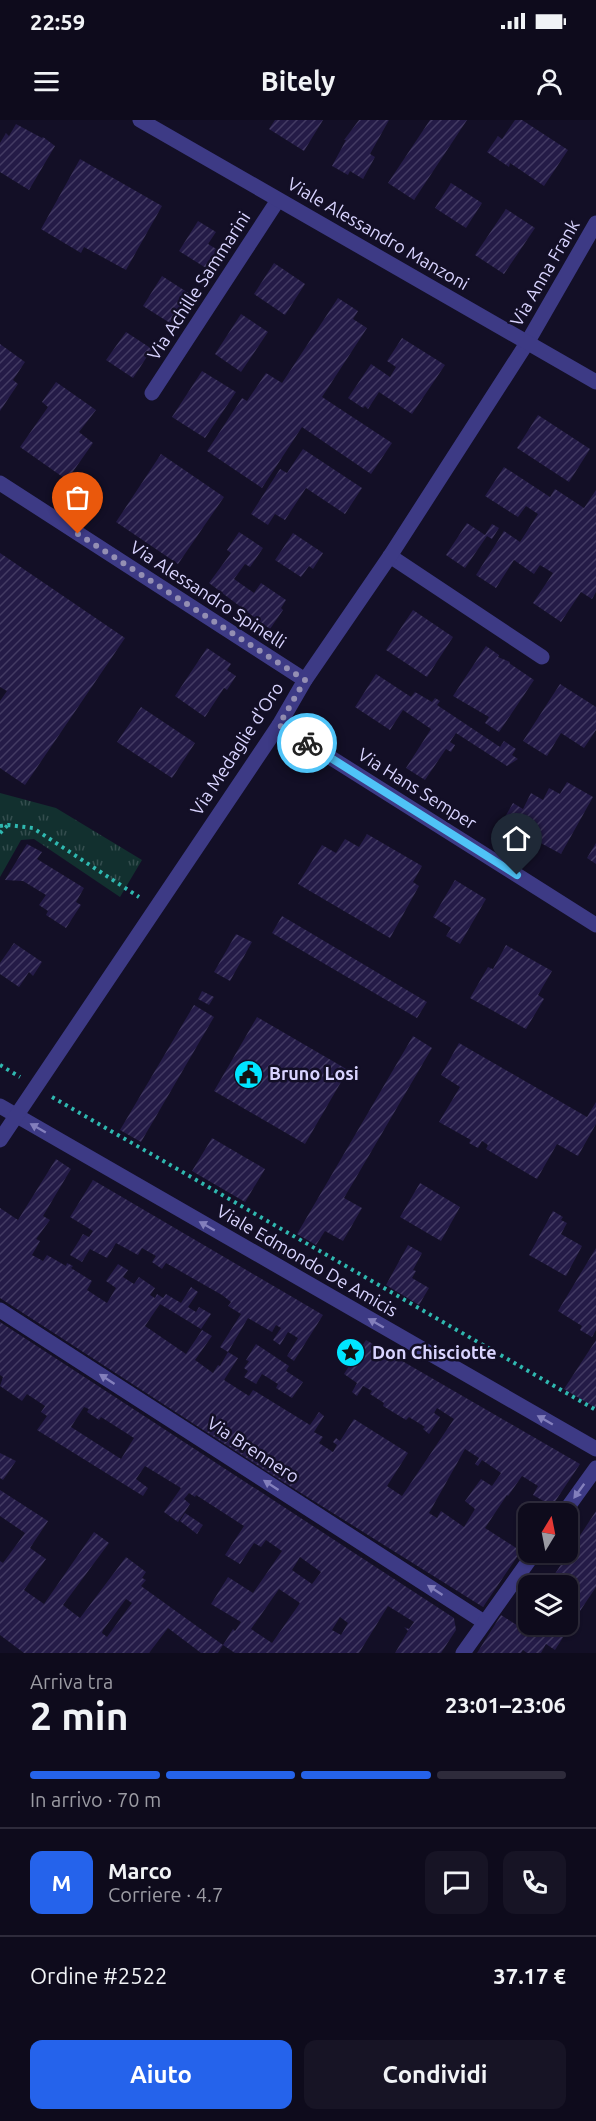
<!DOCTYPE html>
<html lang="it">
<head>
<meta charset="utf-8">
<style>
  body { margin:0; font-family:Ubuntu,sans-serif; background:#171425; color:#f1f3f6; height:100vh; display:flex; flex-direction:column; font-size:22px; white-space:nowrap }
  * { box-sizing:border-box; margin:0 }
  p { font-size:20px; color:#9b9ba3 }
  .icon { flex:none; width:33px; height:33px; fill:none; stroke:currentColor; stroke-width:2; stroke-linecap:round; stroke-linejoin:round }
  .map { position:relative; height:1533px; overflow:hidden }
  .details { display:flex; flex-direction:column; background:#0e0b1c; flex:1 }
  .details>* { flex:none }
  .needle { width:39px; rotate:10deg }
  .buttons { position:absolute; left:518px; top:1383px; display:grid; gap:12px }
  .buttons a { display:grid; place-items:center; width:60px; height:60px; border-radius:12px; background:#0e0b1c; box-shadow:0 2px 4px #0004,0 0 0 2px #2e2b3b; font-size:30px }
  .pin { position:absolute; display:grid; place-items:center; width:51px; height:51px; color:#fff; margin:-62px -26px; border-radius:50% 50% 50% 0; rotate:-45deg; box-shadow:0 0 6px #0007 }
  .pin .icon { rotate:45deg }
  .courier { position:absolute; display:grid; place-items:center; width:60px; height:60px; margin:-30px; border:4px solid #4fc3f7; border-radius:50%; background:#fff; color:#222; box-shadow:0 2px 8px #0007 }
  .headline em { font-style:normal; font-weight:600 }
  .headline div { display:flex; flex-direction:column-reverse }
  .headline { display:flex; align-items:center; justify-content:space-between; height:102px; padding:0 30px }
  h1 { font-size:39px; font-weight:600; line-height:45px }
  .bar { display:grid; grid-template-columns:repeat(4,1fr); gap:9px 6px; align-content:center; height:72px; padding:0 30px }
  .bar i { height:8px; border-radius:4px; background:#2e2b3b }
  .bar .active { background:#2563eb }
  .bar p { grid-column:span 4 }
  .line { display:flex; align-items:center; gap:15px; padding:0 30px; border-top:2px solid #2e2b3b }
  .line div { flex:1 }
  .round { display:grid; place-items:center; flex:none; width:63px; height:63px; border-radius:12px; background:#171425 }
  .primary-button { display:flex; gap:12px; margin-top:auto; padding:12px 30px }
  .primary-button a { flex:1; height:69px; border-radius:12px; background:#2563eb; color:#fff; font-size:24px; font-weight:600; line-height:69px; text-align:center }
  .primary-button a+a { background:#171425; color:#f1f3f6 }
  .status { display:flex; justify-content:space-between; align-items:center; height:42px; padding:0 30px; background:#0e0b1c; direction:ltr }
  .status svg { height:16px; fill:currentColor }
  header { display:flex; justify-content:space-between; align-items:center; height:78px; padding:0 30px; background:#0e0b1c; font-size:27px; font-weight:600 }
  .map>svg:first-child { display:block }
  .grass { fill:url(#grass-tufts) }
  .building { fill:url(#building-hatch); fill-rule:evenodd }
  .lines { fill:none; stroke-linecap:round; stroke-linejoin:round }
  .path { stroke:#2fb8b0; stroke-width:4; stroke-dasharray:3 4.5; stroke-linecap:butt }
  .minor { stroke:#3d3a85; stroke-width:15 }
  .tertiary { stroke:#3d3a85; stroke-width:15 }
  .oneway { fill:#837fbc }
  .done { stroke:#948fb3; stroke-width:6; stroke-dasharray:0 10.8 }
  .route { stroke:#4fc3f7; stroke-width:8 }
  .labels { text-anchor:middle; stroke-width:5; stroke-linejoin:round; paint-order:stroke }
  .street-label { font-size:18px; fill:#d9d4ff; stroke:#130f26 }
  .poi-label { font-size:18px; font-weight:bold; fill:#d9d4ff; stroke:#130f26; text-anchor:start }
</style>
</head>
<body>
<div class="status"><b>22:59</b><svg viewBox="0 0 49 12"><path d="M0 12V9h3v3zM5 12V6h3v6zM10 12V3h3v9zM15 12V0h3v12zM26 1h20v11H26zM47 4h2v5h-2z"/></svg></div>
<header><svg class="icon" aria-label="menu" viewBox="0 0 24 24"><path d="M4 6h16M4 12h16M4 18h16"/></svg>Bitely<svg class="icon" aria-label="person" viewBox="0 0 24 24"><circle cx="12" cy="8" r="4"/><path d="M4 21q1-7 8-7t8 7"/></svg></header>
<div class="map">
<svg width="596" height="1533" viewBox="0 0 596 1533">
  <defs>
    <pattern id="grass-tufts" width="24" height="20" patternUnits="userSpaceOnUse" patternTransform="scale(1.5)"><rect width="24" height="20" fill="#12302f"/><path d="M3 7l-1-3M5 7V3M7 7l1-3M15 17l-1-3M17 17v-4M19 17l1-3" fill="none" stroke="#344d4e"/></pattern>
    <pattern id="building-hatch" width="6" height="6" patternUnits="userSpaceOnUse" patternTransform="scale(1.5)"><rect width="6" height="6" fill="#241b47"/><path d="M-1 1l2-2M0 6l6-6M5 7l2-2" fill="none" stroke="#433b63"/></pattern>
  </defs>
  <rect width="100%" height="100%" fill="#130f26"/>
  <polygon class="grass" points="0,673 56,688 142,740 120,777 34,719 21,720 0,757"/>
  <g class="building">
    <polygon points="275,0 323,0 304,31 269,9"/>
    <polygon points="359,0 389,0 370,34 375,37 363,59 350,51 348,55 332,46 346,20 344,20"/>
    <polygon points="430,0 467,0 414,80 388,63"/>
    <polygon points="515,0 522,0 568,30 544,66 510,43 509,47 487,32 498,16 502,19"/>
    <polygon points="16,4 42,18 43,17 55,26 29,70 0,52 0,23 6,13 9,16"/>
    <polygon points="80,39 162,86 126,150 84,127 81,133 41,109"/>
    <polygon points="451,63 482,83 466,108 435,88"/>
    <polygon points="506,89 535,108 504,154 475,135"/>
    <polygon points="198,101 216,112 208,124 218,130 206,148 179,131"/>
    <polygon points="274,143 305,164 285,195 254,174"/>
    <polygon points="162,156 193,176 185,188 182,186 170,203 143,186"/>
    <polygon points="338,178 358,191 353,199 367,208 322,277 392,323 371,354 302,307 262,368 207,331 242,278 247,281 266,253 282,263"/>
    <polygon points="241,194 268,212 241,252 215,234"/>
    <polygon points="126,212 152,229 133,258 106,240"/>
    <polygon points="402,218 445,245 412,294 379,272 368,289 365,286 363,288 348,278 371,244 390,257 396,247 387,241"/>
    <polygon points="0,224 25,242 13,260 18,264 0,291"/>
    <polygon points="202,251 236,272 205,318 172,297"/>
    <polygon points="56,262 96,290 79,312 93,323 67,360 20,327 48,287 42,282"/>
    <polygon points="538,295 590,329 569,362 517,328"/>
    <polygon points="303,329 362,368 345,394 306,368 285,400 275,394 268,405 251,394 280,349 287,353"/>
    <polygon points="161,334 224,377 178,444 116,402"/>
    <polygon points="504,347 550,377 555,369 584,388 596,370 596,472 592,479 581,472 561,502 533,483 553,453 540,445 534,454 514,440 496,468 476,455 504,411 520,422 538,394 526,386 518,397 485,376"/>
    <polygon points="467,403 485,415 492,404 499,408 492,419 487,416 465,448 446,435"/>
    <polygon points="239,412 263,428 250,447 245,444 234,459 254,473 261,463 286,480 281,488 283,490 270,509 209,463 231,433 227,430"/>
    <polygon points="293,413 323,433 313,449 309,446 301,457 275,440"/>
    <polygon points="0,433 125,518 25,665 0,648 0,581 7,571 0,567"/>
    <polygon points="413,490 453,517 427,557 386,530"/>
    <polygon points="486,526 499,535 498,537 510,542 509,543 534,560 499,612 485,603 489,597 453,576"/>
    <polygon points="207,528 231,544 227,550 236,556 227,570 224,568 205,597 175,576"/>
    <polygon points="376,554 411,577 415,572 432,582 435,578 440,581 437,585 500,627 504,621 516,629 512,635 518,639 507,646 456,613 450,622 455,625 451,632 446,629 425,660 406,648 431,609 403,590 390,610 355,587"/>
    <polygon points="560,564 596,587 596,610 584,628 561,613 547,636 523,621"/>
    <polygon points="141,587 195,623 172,658 117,622"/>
    <polygon points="567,662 593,677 561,734 502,702 513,683 523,689 531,673 543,680 549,668 560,674"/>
    <polygon points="367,714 422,746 413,762 419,766 390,818 298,764 322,725 336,733 345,719 359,727"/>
    <polygon points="596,723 596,744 587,738"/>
    <polygon points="27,724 42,732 37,739 84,768 76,782 81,785 66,808 46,795 48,791 39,785 46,775 23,761 5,760"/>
    <polygon points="455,760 486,779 460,824 446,816 451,808 433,797"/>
    <polygon points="282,796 427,882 417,898 272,813"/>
    <polygon points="236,814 252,822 230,861 214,852"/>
    <polygon points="14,823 42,842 33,856 29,852 19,867 0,854 0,843"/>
    <polygon points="506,825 552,851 538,875 544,879 526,909 470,878 488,847 493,849"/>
    <polygon points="202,871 214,877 209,885 198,879"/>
    <polygon points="194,885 214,897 141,1022 120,1010"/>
    <polygon points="257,897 348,950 305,1024 214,971"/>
    <polygon points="413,916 432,928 344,1078 362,1088 343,1121 325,1111 316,1125 297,1114"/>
    <polygon points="459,923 587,997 596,982 596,1004 578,1036 557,1024 537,1059 486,1029 488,1025 482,1021 478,1028 469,1023 471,1020 439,1002 460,967 441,955"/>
    <polygon points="212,1018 265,1049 245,1082 192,1051"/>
    <path d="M56,1039l15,10 -28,47 7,4 -14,19 4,2 -8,14 11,6 4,-6 19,11 1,-3 6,3 -2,2 21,13 -5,9 20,13 9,-15 -10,-7 12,-17 10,6 -5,7 11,7 5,-7 16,11 -5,7 5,3 2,-4 6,4 3,-4 15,9 10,-16 7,5 -10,15 8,5 3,-5 12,7 -10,15 -41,-25 -15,22 41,28 16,-24 10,6 -17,24 18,13 5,-8 2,1 8,-14 10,6 -14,22 25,16 4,-6 57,35 9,-13 5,4 -10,16 9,5 -4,6 14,9 4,-7 -4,-3 3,-4 4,3 14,-22 54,34 -21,33 15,10 52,-77 -17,-11 -3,5 6,4 -11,17 -6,-5 2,-2 -16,-10 -3,3 -23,-14 1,-3 -14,-9 2,-3 -9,-5 -6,10 -5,-4 5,-9 -13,-9 22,-34 214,124 -28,42 -19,-11 5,-9 -16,-10 -14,20 -1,-1 -22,33 36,23 -38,56 -206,-129 -277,-180v-90l18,12zM465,1329l14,9 -4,6 3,2 4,-6 19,13 -9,13 -11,-7 -16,22 10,8 -11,18 -23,-16 -4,7 -8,-5z"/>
    <polygon points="93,1060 323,1195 294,1241 287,1236 298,1218 288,1212 280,1225 273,1220 281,1208 276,1205 272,1212 248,1198 228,1232 220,1227 241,1194 228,1186 231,1182 222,1175 166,1143 162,1149 152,1142 156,1136 142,1128 138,1135 116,1123 107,1138 90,1129 82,1142 70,1135 83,1114 89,1117 93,1111 70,1097"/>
    <polygon points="420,1063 460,1087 441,1121 400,1097"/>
    <polygon points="553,1091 563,1097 561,1100 567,1103 561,1114 582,1126 566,1156 529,1135"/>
    <polygon points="408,1125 422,1133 413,1150 416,1151 412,1158 429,1168 419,1185 386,1165"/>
    <polygon points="596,1128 596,1210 592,1217 580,1210 582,1206 558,1191"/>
    <path d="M0,1202l454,296 2,12 -15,23h-46l13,-22 -4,-4 5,2 5,-7 -26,-16 -29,47h-124l-12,-8 10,-16 2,2 6,-9 -30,-18 17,-27 25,16 29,-42 -16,-11 -5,7 -7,-4 -14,21 -15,-9 19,-29 -48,-31 -1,2 -6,-4 -5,6 6,5 -12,18 -14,-10 17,-24 -36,-22 -9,13 12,9 -5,8 -106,-66 10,-14 -6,-4 4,-6 -18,-12 -5,7 -22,-15 3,-9 -3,-2zM84,1287l5,2 -2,3 12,8 2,-3 33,21 -13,21 -50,-32zM300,1437l21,15 -9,12 -20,-14zM279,1469l21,14 -28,40 -21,-14zM340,1497l8,6 -7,12 -9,-5z"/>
    <polygon points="596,1220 596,1288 564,1269"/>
    <polygon points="256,1224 289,1246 286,1251 303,1262 292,1278 276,1268 278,1264 262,1254 256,1264 244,1257 248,1251 244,1248 249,1241 246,1240"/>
    <polygon points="0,1333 16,1341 3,1360 0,1358"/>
    <path d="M0,1370l48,31 -18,27 16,11 -22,31 20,14 50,-72 15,11 -46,62 17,13 46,-61 20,15 -4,6 4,2 -5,6 82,59 -5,8h-17l-33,-25 -19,25h-125l-24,-18v-74l3,2 22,-30 -25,-17zM126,1479l6,4 -25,34 -5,-4 1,-3z"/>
    <polygon points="596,1391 596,1467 578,1494 580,1495 578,1498 576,1497 555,1530 546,1524 541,1533 527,1533 523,1530 521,1533 477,1533 501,1495 520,1507 528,1495 528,1504 567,1504 567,1466 547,1466"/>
    <polygon points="185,1393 203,1405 197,1414 180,1401"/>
  </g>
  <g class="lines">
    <g class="path">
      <polyline points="0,706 8,705 33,708 139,777"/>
      <polyline points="0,713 8,705"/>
      <polyline points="0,945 20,957"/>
      <polyline points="52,977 596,1290"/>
    </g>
    <g class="minor">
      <polyline points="152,273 278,80"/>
      <polyline points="0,363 305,560"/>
      <polyline points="390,436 542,537"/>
      <polyline points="279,605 596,805"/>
      <polyline points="0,986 596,1329"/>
      <polyline points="0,1020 279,605 305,560 390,436 527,223 596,103"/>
      <polyline points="0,1190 484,1502"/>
      <polyline points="563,1394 596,1348"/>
      <polyline points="463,1533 535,1432"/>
    </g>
    <polyline class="tertiary" points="140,0 596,262"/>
  </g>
  <defs><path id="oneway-solid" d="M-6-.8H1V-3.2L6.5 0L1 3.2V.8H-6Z" transform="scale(1.5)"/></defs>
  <g class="oneway">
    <use href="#oneway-solid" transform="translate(38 1008) rotate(-150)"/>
    <use href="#oneway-solid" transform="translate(207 1106) rotate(-150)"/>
    <use href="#oneway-solid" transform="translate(376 1203) rotate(-150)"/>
    <use href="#oneway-solid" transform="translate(107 1259) rotate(-147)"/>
    <use href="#oneway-solid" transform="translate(545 1300) rotate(-150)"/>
    <use href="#oneway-solid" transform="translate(271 1365) rotate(-147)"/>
    <use href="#oneway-solid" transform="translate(579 1371) rotate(126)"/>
    <use href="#oneway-solid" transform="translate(435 1470) rotate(-147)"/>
  </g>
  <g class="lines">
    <polyline class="done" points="78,414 305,560 279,605 307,623"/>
    <polyline class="route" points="307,623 517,755"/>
  </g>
  <defs>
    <symbol id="civic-disc" viewBox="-11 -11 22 22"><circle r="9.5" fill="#00e5ff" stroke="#130f26"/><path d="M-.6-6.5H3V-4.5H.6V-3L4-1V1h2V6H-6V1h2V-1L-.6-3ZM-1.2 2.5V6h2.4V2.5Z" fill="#111"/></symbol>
    <symbol id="sight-disc" viewBox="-11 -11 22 22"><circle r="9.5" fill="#00e5ff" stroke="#130f26"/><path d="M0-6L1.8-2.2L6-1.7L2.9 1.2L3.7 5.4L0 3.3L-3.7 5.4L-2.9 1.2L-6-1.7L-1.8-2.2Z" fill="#111"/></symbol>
  </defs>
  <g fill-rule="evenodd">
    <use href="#civic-disc" x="232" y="938" width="33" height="33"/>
    <use href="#sight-disc" x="334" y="1216" width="33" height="33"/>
  </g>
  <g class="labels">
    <g class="street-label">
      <text transform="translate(378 114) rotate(30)" y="6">Viale Alessandro Manzoni</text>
      <text transform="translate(545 153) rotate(-60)" y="6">Via Anna Frank</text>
      <text transform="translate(199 166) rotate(-57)" y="6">Via Achille Sammarini</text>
      <text transform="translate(208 475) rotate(33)" y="6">Via Alessandro Spinelli</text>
      <text transform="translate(237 629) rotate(-57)" y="6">Via Medaglie d'Oro</text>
      <text transform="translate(417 669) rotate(32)" y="6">Via Hans Semper</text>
      <text transform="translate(307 1141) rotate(30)" y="6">Viale Edmondo De Amicis</text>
      <text transform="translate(253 1330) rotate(33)" y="6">Via Brennero</text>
    </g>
    <g class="poi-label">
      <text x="269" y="960">Bruno Losi</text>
      <text x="372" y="1239">Don Chisciotte</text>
    </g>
  </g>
</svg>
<div class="buttons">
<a><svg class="needle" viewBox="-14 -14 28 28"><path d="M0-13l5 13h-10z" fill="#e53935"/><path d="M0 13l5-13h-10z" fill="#9b9ba3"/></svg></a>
<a><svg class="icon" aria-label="layers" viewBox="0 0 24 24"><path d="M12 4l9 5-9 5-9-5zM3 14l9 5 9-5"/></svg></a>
</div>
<div class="pin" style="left:78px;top:414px;background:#ea580c"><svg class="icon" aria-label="bag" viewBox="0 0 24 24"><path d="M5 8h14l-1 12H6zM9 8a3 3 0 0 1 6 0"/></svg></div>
<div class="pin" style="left:517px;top:755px;background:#1f2937"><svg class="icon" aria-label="home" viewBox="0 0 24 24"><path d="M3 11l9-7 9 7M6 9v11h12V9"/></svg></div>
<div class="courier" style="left:307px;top:623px"><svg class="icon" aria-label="bike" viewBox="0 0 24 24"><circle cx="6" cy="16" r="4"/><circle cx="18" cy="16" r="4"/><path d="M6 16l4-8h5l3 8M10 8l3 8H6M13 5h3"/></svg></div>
</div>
<section class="details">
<div class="headline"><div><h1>2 min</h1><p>Arriva tra</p></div><em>23:01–23:06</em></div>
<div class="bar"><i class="active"></i><i class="active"></i><i class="active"></i><i></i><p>In arrivo · 70 m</p></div>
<div class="line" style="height:108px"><b class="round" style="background:#2563eb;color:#fff">M</b><div><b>Marco</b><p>Corriere · 4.7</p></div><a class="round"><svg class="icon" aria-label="chat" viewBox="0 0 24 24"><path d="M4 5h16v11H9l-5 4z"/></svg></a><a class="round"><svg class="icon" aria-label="phone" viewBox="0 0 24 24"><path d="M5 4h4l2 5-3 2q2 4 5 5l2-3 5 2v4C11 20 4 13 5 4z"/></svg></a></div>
<div class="line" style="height:78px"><div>Ordine #2522</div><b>37.17 €</b></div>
<div class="primary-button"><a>Aiuto</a><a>Condividi</a></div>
</section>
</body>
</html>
